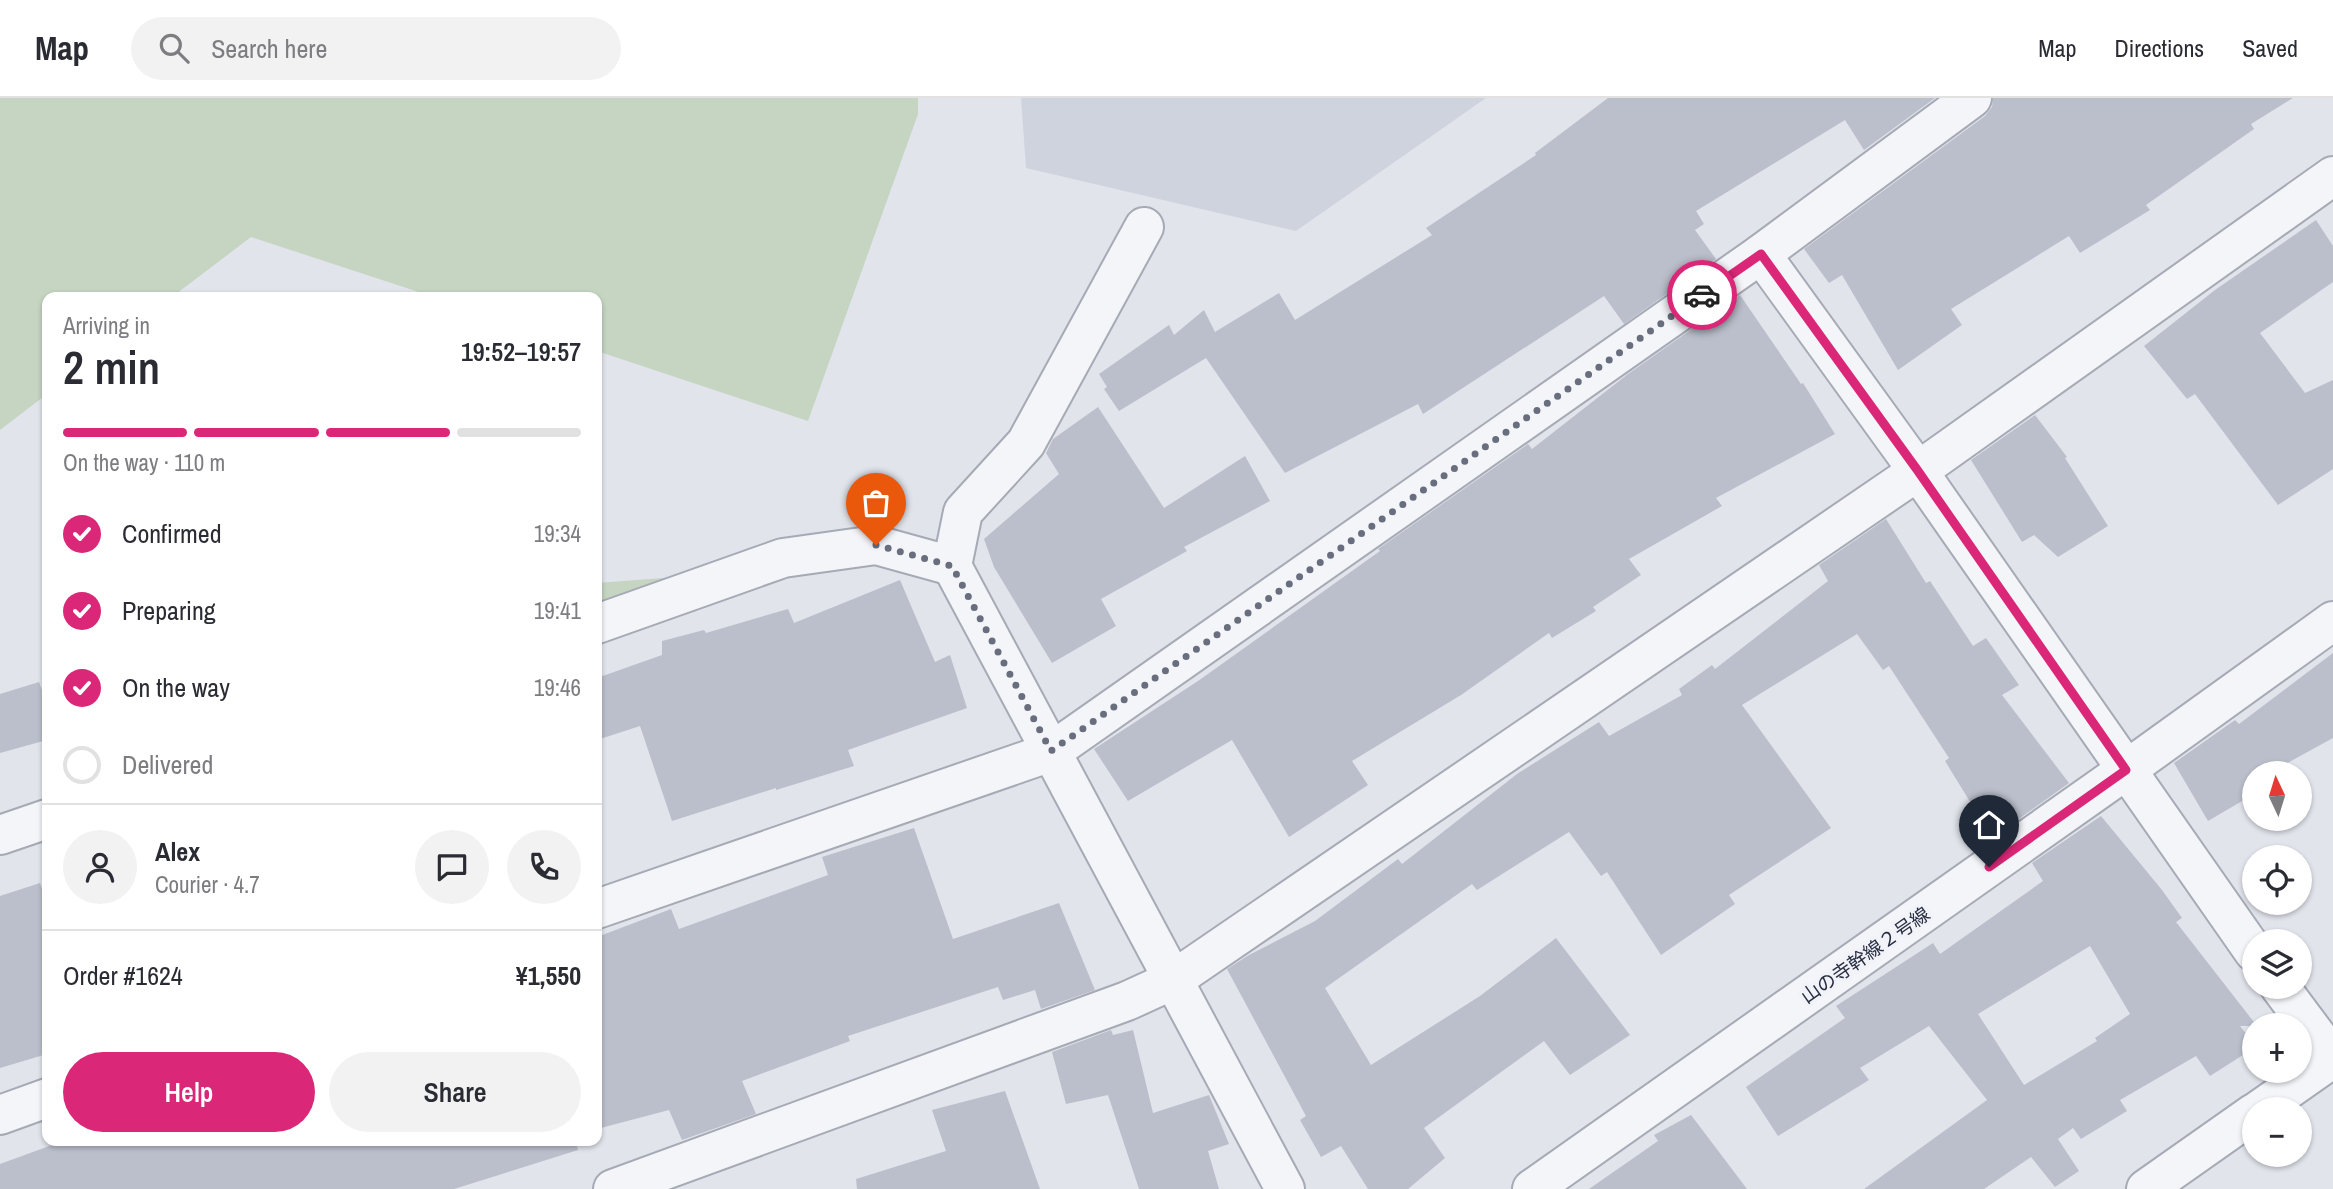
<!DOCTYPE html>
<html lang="en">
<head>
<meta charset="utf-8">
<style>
  body { margin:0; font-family:"Archivo Narrow","Noto Sans JP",sans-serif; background:#f2f2f3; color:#2b2b33; height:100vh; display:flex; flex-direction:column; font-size:26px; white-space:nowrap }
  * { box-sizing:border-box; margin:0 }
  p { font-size:23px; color:#7c7c81 }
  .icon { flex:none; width:38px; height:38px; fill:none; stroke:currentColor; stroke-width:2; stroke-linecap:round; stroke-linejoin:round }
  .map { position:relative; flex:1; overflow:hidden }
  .side { position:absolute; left:42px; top:194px; width:560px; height:854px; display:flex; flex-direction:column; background:#fff; border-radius:14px; box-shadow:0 2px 5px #0004 }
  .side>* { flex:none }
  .needle { width:46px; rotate:356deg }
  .buttons { position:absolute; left:2242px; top:663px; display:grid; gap:14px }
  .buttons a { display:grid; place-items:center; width:70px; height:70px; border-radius:50%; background:#fff; box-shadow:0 2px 5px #0004; font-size:35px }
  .pin { position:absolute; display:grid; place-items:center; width:60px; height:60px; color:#fff; margin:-72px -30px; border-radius:50% 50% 50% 0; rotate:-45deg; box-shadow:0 0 7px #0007 }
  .pin .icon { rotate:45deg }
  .courier { position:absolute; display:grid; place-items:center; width:70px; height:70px; margin:-35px; border:5px solid #db2777; border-radius:50%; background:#fff; color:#222; box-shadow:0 2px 9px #0007 }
  .summary em { font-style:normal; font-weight:600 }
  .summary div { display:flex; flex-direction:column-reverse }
  .summary { display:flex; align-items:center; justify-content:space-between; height:119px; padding:0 21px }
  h1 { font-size:46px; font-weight:600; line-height:52px }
  .bar { display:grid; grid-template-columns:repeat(4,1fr); gap:10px 7px; align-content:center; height:84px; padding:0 21px }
  .bar i { height:9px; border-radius:5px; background:#e1e1e2 }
  .bar .current { background:#db2777 }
  .bar p { grid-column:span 4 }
  .line { display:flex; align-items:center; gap:18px; padding:0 21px; border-top:2px solid #e1e1e2 }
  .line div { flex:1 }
  .round { display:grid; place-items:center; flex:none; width:74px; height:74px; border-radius:37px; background:#f2f2f3 }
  ol { padding:0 21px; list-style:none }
  li { display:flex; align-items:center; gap:21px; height:77px }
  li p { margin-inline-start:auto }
  li .icon { padding:7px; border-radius:50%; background:#db2777; color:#fff; stroke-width:4 }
  li:last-child { color:#7c7c81 }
  li i { width:38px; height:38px; border:4px solid #e1e1e2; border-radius:50% }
  .cta { display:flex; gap:14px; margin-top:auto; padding:14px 21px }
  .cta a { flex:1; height:80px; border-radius:42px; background:#db2777; color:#fff; font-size:28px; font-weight:600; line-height:80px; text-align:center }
  .cta a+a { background:#f2f2f3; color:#2b2b33 }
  header { display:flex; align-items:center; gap:42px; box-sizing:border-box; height:98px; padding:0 35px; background:#fff; border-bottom:2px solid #e1e1e2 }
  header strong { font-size:33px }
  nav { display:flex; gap:38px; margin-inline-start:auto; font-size:24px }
  .search { width:490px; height:63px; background:#f2f2f3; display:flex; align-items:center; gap:18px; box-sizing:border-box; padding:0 24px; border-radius:38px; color:#7c7c81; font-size:26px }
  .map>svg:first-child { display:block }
  .built { fill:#cfd3dd }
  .green { fill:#c5d5c2 }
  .building { fill:#bbbfcb; fill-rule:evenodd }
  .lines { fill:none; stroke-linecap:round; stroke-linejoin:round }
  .minor-casing { stroke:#a6aab5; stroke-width:42 }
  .minor { stroke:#f4f5f9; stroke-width:38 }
  .done { stroke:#696e7e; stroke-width:7; stroke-dasharray:0 12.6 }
  .route { stroke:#db2777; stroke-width:9 }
  .labels { text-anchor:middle; stroke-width:7; stroke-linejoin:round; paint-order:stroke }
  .street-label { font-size:19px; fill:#292f43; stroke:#f1f3f8 }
</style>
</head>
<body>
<header>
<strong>Map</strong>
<div class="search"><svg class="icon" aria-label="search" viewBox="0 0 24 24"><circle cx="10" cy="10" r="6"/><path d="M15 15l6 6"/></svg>Search here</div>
<nav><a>Map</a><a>Directions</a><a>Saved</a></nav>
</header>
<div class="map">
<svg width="2333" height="1091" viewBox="0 0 2333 1091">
  <rect width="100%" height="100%" fill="#e1e4eb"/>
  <polygon class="built" points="1021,0 1486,0 1296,133 1026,70"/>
  <g class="green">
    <polygon points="0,0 918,0 918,16 808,323 597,253 597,200 434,199 251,139 172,199 47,200 47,296 0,332"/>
    <polygon points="743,474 597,526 597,485"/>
  </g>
  <g class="building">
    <polygon points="1608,0 1935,0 1864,52 1845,22 1696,113 1704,126 1695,132 1716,161 1624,226 1604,198 1423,316 1418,306 1285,375 1206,260 1119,313 1104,291 1107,289 1099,276 1169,227 1174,237 1204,212 1215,234 1279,195 1295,222 1432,137 1426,130 1536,57 1535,55"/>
    <polygon points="1993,0 2293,0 2251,26 2254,31 2146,107 2150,112 2080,155 2069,138 1951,211 1962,227 1898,272 1842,177 1829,185 1804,151 1985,18 1992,9"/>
    <polygon points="2316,122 2333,148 2333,184 2260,235 2305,295 2333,282 2333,371 2278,407 2195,296 2187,301 2144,248 2215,192"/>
    <polygon points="1740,197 1801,286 1803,285 1835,336 1716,400 1722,408 1629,461 1641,477 1593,509 1596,513 1552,540 1549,535 1461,597 1352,663 1368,687 1289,739 1232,642 1128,703 1094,651 1198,583 1380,453 1378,451 1528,346 1532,351 1628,276"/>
    <polygon points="1098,309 1164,410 1245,358 1270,403 1184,449 1187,453 1101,501 1116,528 1052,565 994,469 984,441 1059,376 1046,355 1053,341"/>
    <polygon points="2035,317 2067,359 2065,360 2108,428 2058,459 2034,437 2022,444 1971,362"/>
    <polygon points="1886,421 1926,485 1930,483 1973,548 1986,540 2019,587 2002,597 2069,685 2009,728 1995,704 1977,715 1945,663 1949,660 1889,568 1883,572 1857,536 1742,607 1831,730 1729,797 1735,806 1661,857 1607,774 1601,778 1569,734 1477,792 1472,786 1325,890 1371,967 1480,898 1556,840 1630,937 1570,977 1544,943 1424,1030 1445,1060 1408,1091 1368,1091 1341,1048 1321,1059 1300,1022 1306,1018 1227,871 1249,857 1315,823 1398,761 1402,766 1517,676 1599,624 1609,638 1682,597 1679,591 1712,567 1715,571 1828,483 1819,467"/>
    <polygon points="900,482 935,564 950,557 967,610 848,652 854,668 776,692 776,690 672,723 640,628 597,642 597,580 662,557 662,543 704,532 706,535 788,511 794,525"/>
    <polygon points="2333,555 2333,640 2267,676 2254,676 2254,696 2208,723 2174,665 2235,622 2239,626"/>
    <polygon points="39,584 47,606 47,642 0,655 0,596"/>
    <path d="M2101,718l61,74 20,28 -6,4 81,104h-17l14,18v4l-44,28 -14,-20 -76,44 7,11 -46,28 -8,-11 -15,11 21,32 -24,16 -24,-30 -47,32h-120l123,-89 -58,-74 -69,42 9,12 -91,56 -32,-49 99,-69 -9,-12 97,-63 7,11 103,-73 -11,-18zM2090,848l40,68 -35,24 2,3 -73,44 -46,-71z"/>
    <polygon points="914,730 953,841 1059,805 1095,892 1041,911 1035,892 1003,902 998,889 848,938 850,943 742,983 756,1016 682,1042 669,1012 597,1031 597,839 671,811 679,831 828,777 822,759"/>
    <polygon points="40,785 47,806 47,956 0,970 0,798"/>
    <polygon points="1111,932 1113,937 1133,932 1153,1015 1209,997 1229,1046 1208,1053 1219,1091 1139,1091 1108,997 1066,1006 1052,954"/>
    <polygon points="1005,993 1040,1091 857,1091 856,1081 946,1053 932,1012"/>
    <polygon points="1691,1017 1747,1091 1589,1091 1658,1043 1654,1037"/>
    <polygon points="63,1043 576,1043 578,1052 454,1091 0,1091 0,1066"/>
  </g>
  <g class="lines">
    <defs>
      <g id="minor">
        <polyline points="1761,156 1918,373 2254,854"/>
        <polyline points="952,468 1285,1091"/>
        <polyline points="597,526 783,460 876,447 952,468 963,414 1026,345 1144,129"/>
        <polyline points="0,737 47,721"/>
        <polyline points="597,811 1051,654 1761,156 1972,0"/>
        <polyline points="2259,1012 2333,960 2280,889"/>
        <polyline points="0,1017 47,1000"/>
        <polyline points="613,1091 1127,903 1173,882 1918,373 2333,78"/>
        <polyline points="1532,1091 2126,672 2333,523"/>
        <polyline points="2146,1091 2254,1015"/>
      </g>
    </defs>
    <use href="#minor" class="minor-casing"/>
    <use href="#minor" class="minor"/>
  </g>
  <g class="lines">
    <polyline class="done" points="876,447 952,468 1051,653 1702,197"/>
    <polyline class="route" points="1702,197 1761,156 1918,373 2126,672 1989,769"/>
  </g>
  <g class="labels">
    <g class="street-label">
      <text transform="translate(1865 857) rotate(-35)" y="7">山の寺幹線２号線</text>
    </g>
  </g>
</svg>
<div class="buttons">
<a><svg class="needle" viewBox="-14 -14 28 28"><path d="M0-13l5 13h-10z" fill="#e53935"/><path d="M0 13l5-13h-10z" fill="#7c7c81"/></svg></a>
<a><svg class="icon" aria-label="locate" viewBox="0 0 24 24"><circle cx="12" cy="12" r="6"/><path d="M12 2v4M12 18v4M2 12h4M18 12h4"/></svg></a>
<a><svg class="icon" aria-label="layers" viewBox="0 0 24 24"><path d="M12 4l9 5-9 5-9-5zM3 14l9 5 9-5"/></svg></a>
<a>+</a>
<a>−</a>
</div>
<div class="pin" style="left:876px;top:447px;background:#ea580c"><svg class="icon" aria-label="bag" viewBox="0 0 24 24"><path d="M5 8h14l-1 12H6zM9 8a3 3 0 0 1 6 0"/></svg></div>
<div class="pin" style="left:1989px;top:769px;background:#1f2937"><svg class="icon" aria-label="home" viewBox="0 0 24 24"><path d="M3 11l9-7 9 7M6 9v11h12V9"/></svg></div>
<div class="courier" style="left:1702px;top:197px"><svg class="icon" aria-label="car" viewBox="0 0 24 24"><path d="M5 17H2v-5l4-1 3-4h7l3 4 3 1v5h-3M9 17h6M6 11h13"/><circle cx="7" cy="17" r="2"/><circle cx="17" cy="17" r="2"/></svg></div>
<section class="side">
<div class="summary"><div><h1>2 min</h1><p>Arriving in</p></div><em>19:52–19:57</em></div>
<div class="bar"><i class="current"></i><i class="current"></i><i class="current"></i><i></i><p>On the way · 110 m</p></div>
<ol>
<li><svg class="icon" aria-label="check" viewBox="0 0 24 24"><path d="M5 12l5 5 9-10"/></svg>Confirmed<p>19:34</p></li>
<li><svg class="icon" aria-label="check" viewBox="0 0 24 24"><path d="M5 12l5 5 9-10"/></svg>Preparing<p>19:41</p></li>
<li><svg class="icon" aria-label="check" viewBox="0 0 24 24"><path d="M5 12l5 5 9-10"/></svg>On the way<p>19:46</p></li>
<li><i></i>Delivered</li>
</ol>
<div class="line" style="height:126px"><a class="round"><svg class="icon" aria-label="person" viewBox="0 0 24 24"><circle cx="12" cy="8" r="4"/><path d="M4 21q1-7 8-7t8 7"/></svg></a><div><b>Alex</b><p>Courier · 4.7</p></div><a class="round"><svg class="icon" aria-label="chat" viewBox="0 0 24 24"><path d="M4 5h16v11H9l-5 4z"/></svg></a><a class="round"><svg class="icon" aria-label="phone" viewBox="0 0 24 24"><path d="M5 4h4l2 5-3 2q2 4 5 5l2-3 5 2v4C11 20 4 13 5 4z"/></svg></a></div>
<div class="line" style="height:91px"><div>Order #1624</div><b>¥1,550</b></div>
<div class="cta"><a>Help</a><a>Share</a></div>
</section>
</div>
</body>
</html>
